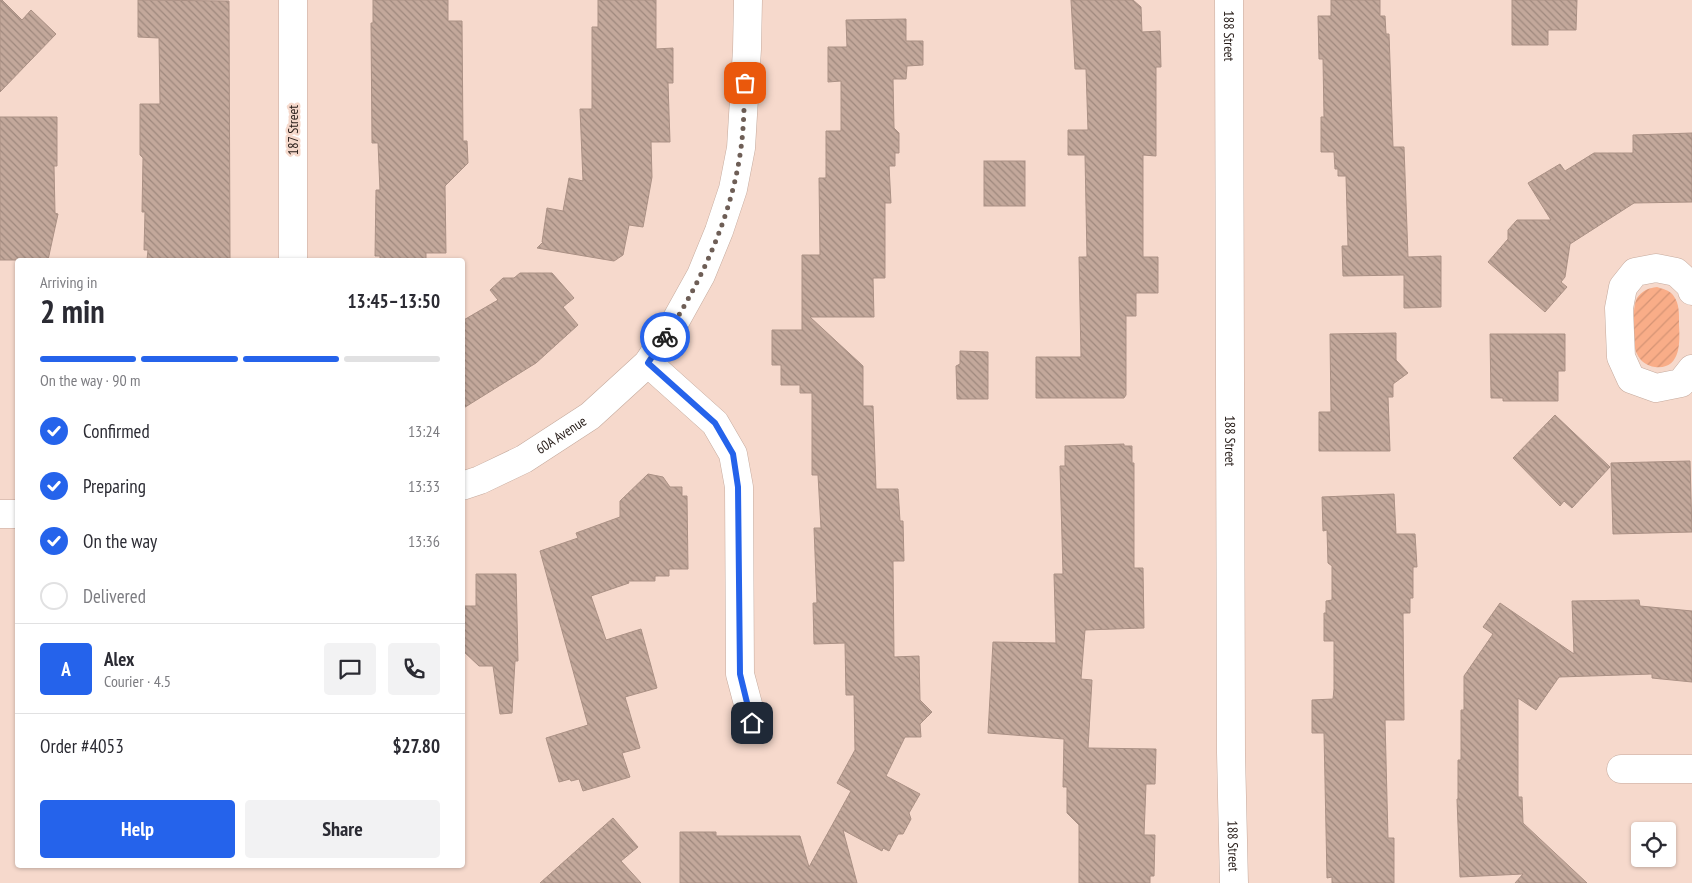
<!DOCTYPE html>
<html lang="en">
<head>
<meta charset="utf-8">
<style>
  body { margin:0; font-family:"PT Sans Narrow",sans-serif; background:#f2f2f3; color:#2b2b33; height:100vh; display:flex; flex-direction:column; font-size:19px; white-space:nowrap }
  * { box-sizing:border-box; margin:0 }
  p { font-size:16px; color:#7c7c81 }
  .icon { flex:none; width:28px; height:28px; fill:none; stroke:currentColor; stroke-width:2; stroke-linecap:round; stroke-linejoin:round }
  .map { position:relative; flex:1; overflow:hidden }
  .drawer { position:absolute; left:15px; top:258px; width:450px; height:610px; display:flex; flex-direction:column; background:#fff; border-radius:5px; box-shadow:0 1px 4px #0004 }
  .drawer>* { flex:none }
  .fabs { position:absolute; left:1631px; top:822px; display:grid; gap:10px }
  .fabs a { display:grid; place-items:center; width:45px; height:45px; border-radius:5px; background:#fff; box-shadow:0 1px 4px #0004; font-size:25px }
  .pin { position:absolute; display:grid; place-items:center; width:42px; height:42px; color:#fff; margin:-21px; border-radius:10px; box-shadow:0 2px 8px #0006 }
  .courier { position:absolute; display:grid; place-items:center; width:50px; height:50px; margin:-25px; border:4px solid #2563eb; border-radius:50%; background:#fff; color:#222; box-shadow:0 1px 6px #0007 }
  .overview em { font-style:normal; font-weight:600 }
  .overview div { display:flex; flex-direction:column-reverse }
  .overview { display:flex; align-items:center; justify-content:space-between; height:85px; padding:0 25px }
  h1 { font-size:32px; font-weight:600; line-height:38px }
  .bar { display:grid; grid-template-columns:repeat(4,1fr); gap:8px 5px; align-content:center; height:60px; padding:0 25px }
  .bar i { height:6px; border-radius:4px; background:#e1e1e2 }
  .bar .selected { background:#2563eb }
  .bar p { grid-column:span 4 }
  .line { display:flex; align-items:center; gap:12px; padding:0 25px; border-top:1px solid #e1e1e2 }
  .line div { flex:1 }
  .round { display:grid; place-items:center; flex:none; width:52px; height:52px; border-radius:5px; background:#f2f2f3 }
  ol { padding:0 25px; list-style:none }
  li { display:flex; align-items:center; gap:15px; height:55px }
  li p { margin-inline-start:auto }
  li .icon { padding:5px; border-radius:50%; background:#2563eb; color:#fff; stroke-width:4 }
  li:last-child { color:#7c7c81 }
  li i { width:28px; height:28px; border:2px solid #e1e1e2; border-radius:50% }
  .cta { display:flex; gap:10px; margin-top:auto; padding:10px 25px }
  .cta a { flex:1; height:58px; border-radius:5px; background:#2563eb; color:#fff; font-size:20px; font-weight:600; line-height:58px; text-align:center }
  .cta a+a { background:#f2f2f3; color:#2b2b33 }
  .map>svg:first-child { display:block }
  .garden { fill:url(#garden-furrows) }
  .building { fill:url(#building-back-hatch); stroke:#ab9185 }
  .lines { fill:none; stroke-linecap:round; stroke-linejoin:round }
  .street-casing { stroke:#c5aa9d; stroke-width:29 }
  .secondary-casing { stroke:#c5aa9d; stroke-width:29 }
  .street { stroke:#fff; stroke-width:28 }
  .secondary { stroke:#fff; stroke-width:28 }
  .done { stroke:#6e5e56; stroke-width:5; stroke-dasharray:0 9 }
  .route { stroke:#2563eb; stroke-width:6 }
  .labels { text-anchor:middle; stroke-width:5; stroke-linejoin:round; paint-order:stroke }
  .street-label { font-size:14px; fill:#251b17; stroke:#f6d9cc }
</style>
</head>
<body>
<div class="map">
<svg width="1692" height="883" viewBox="0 0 1692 883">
  <defs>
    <pattern id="garden-furrows" width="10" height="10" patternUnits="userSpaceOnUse" patternTransform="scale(1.25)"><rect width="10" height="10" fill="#f9ad88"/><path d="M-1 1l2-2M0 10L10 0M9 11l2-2" fill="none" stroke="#d59475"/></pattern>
    <pattern id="building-back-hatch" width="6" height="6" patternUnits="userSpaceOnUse" patternTransform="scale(1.25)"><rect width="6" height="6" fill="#c3a89b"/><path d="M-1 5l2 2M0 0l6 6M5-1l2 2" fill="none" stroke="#9e887d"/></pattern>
  </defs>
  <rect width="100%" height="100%" fill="#f6d9cc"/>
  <path class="garden" d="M1657,287c6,2 12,3 16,8 7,9 6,20 6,30 1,17 2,45 -24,42 -8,-1 -15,-6 -18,-13 -5,-9 -5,-47 0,-56 5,-7 11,-10 20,-11z"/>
  <g class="building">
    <polygon points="0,0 2,0 22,20 31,10 56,34 0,92"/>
    <polygon points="138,0 229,1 230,260 147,260 148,250 144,250 145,212 142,212 143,158 140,155 140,104 160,104 159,38 138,37"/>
    <polygon points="373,0 448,0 448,21 462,21 463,141 467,141 468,163 445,186 446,253 426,253 426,260 380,260 380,256 375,256 376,190 380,190 378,143 372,143 371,23 373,23"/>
    <polygon points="598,0 656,0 656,49 673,48 673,83 668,83 670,142 651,142 652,177 643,227 629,225 623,255 614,261 537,248 543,242 542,242 547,208 563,211 569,178 583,181 580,109 592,109 592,27 598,27"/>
    <polygon points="1071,0 1133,0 1141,7 1142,32 1160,31 1161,67 1156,67 1156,156 1143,155 1143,257 1158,257 1158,293 1136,293 1136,316 1126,316 1126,395 1124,398 1036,398 1036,357 1081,357 1079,257 1087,257 1085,155 1068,155 1068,130 1088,130 1086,69 1075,69"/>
    <polygon points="1331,0 1380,0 1380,16 1385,16 1386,34 1389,34 1393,147 1404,147 1408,257 1441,256 1441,307 1404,308 1404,275 1343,276 1342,246 1348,246 1346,176 1338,176 1338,169 1335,169 1334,152 1321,152 1321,117 1324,117 1323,59 1319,59 1318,16 1331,16"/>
    <polygon points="1512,0 1577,0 1576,30 1548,30 1548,45 1512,45"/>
    <polygon points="906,19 906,41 923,41 923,65 907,66 906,79 893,79 894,128 899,133 899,153 895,153 895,166 889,166 891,203 885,203 885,278 873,278 874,317 810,317 863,366 863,406 873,406 876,489 898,489 900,521 903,521 904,561 893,561 894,657 919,656 920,700 932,712 920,724 921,737 905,737 886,776 920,794 909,813 911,819 903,834 898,834 889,851 883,848 882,851 843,830 857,883 680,883 680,832 716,832 716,836 800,836 809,867 851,791 837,783 855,750 854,695 846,695 845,643 814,644 813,603 817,603 814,528 821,528 818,475 812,475 812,393 800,393 800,385 781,385 781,365 772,365 772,330 802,330 802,255 820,255 819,178 826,178 826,131 841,131 841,81 828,82 828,47 847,47 846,20"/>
    <polygon points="0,117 57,117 57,166 54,166 55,213 58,214 48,260 0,260"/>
    <polygon points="1692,133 1692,202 1634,203 1570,244 1565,277 1561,282 1567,287 1545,312 1488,262 1508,239 1508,230 1517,220 1551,220 1528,183 1560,164 1565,171 1594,153 1633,153 1633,135"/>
    <rect x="984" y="161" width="41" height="45"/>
    <polygon points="520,273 552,273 574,298 563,307 578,325 536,363 462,409 462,321 498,300 490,290 503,278 514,278"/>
    <polygon points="1396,333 1396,360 1408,373 1393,384 1393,397 1388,397 1390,451 1319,451 1319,412 1331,412 1330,334"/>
    <polygon points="1490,334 1565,334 1565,371 1558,371 1558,401 1503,401 1503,398 1491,398"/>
    <polygon points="960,351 988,352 988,399 957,399 956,366 960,364"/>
    <polygon points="1555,415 1610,467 1572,508 1564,501 1560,506 1513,458"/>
    <polygon points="1124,444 1124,446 1132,446 1132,463 1134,463 1134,568 1143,568 1144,628 1085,630 1081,679 1092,680 1088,748 1156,749 1155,784 1146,784 1144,835 1155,835 1154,876 1150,876 1150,883 1079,883 1079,825 1067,813 1067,787 1063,787 1064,739 988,733 993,642 1056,643 1054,574 1063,574 1060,466 1065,466 1065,446"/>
    <polygon points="1690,461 1692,532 1613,534 1611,463"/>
    <polygon points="648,474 663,477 670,487 682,487 682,496 687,496 688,569 669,569 669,576 655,576 655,581 628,581 629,583 591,596 606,640 641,629 657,688 625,697 640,748 622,753 630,777 583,791 579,779 571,781 570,779 559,782 546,738 588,725 540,551 578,538 576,533 620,517 620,501"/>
    <polygon points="1394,494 1396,534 1415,534 1417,567 1413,567 1413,598 1410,598 1410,613 1403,613 1404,720 1385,720 1388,838 1394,838 1394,883 1332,883 1332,877 1327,878 1324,733 1312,733 1312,700 1333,699 1334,689 1334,641 1324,641 1324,613 1326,613 1326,601 1332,600 1332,566 1328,563 1327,530 1323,531 1322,497"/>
    <polygon points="476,574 516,574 518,661 515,661 512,713 500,714 493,666 479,666 462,650 462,606 476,606"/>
    <polygon points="1639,600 1640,606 1692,611 1692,682 1652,678 1652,674 1559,677 1536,710 1518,698 1518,797 1522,797 1523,823 1587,883 1515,883 1523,874 1460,877 1457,799 1458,799 1458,760 1461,760 1461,710 1464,710 1464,676 1493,634 1483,627 1500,603 1574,654 1572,601"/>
    <polygon points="613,818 638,847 621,861 641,883 540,883"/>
  </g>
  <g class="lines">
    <defs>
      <g id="street">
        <polyline points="293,0 293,260"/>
        <polyline points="1692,291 1691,286 1676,272 1656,268 1635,272 1623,287 1619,308 1621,357 1631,379 1656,388 1681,383 1692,369"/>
        <polyline points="648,363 715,423 733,454 739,487 740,674 753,723"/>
        <path id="s1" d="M462,486l18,-6 44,-21 66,-43 58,-53 28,-43 25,-45 18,-44 14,-42 8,-41 6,-99 1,-49"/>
        <polyline points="0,514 18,514"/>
        <polyline points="1621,769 1692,769"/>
      </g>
      <g id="secondary">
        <path id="s2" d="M1229,0l2,753 3,130"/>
      </g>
    </defs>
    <use href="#street" class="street-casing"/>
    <use href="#secondary" class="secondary-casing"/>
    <use href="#street" class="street"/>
    <use href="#secondary" class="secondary"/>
  </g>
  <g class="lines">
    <path class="done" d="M665,337c37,-56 67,-122 76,-189 3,-22 3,-44 4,-65"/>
    <polyline class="route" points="665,337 648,363 715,423 733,454 738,487 740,674 752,723"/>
  </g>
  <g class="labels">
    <g class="street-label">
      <text dy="5" stroke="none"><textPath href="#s2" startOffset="36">188 Street</textPath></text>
      <text transform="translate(293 130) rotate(-90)" y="5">187 Street</text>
      <text dy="5" stroke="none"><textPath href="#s1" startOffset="112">60A Avenue</textPath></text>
      <text dy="5" stroke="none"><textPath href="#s2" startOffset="441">188 Street</textPath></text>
      <text dy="5" stroke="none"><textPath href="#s2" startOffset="846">188 Street</textPath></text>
    </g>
  </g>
</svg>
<div class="fabs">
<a><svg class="icon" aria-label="locate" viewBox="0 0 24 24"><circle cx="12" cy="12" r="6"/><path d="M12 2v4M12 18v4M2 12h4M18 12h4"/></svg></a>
</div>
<div class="pin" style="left:745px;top:83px;background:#ea580c"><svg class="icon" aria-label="bag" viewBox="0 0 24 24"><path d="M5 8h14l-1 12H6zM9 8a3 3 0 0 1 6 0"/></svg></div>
<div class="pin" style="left:752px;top:723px;background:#1f2937"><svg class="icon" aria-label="home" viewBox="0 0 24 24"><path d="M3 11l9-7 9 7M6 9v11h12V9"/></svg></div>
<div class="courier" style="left:665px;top:337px"><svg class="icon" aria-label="bike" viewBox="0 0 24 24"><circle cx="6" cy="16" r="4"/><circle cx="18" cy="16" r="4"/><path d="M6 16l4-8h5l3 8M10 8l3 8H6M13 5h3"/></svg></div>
<section class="drawer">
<div class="overview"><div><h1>2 min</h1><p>Arriving in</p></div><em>13:45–13:50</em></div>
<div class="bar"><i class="selected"></i><i class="selected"></i><i class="selected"></i><i></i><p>On the way · 90 m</p></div>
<ol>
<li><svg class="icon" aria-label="check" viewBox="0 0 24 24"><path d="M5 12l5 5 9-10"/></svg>Confirmed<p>13:24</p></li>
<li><svg class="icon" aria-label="check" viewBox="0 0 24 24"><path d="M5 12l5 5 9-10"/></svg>Preparing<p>13:33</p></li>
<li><svg class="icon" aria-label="check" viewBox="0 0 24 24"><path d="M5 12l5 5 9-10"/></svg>On the way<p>13:36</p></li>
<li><i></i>Delivered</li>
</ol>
<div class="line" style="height:90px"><b class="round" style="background:#2563eb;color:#fff">A</b><div><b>Alex</b><p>Courier · 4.5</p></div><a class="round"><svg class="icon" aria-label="chat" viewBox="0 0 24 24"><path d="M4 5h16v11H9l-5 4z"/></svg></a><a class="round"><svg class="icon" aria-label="phone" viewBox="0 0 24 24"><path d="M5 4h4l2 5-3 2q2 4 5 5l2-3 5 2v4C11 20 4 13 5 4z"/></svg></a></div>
<div class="line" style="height:65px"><div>Order #4053</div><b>$27.80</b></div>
<div class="cta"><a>Help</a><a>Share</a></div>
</section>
</div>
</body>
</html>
